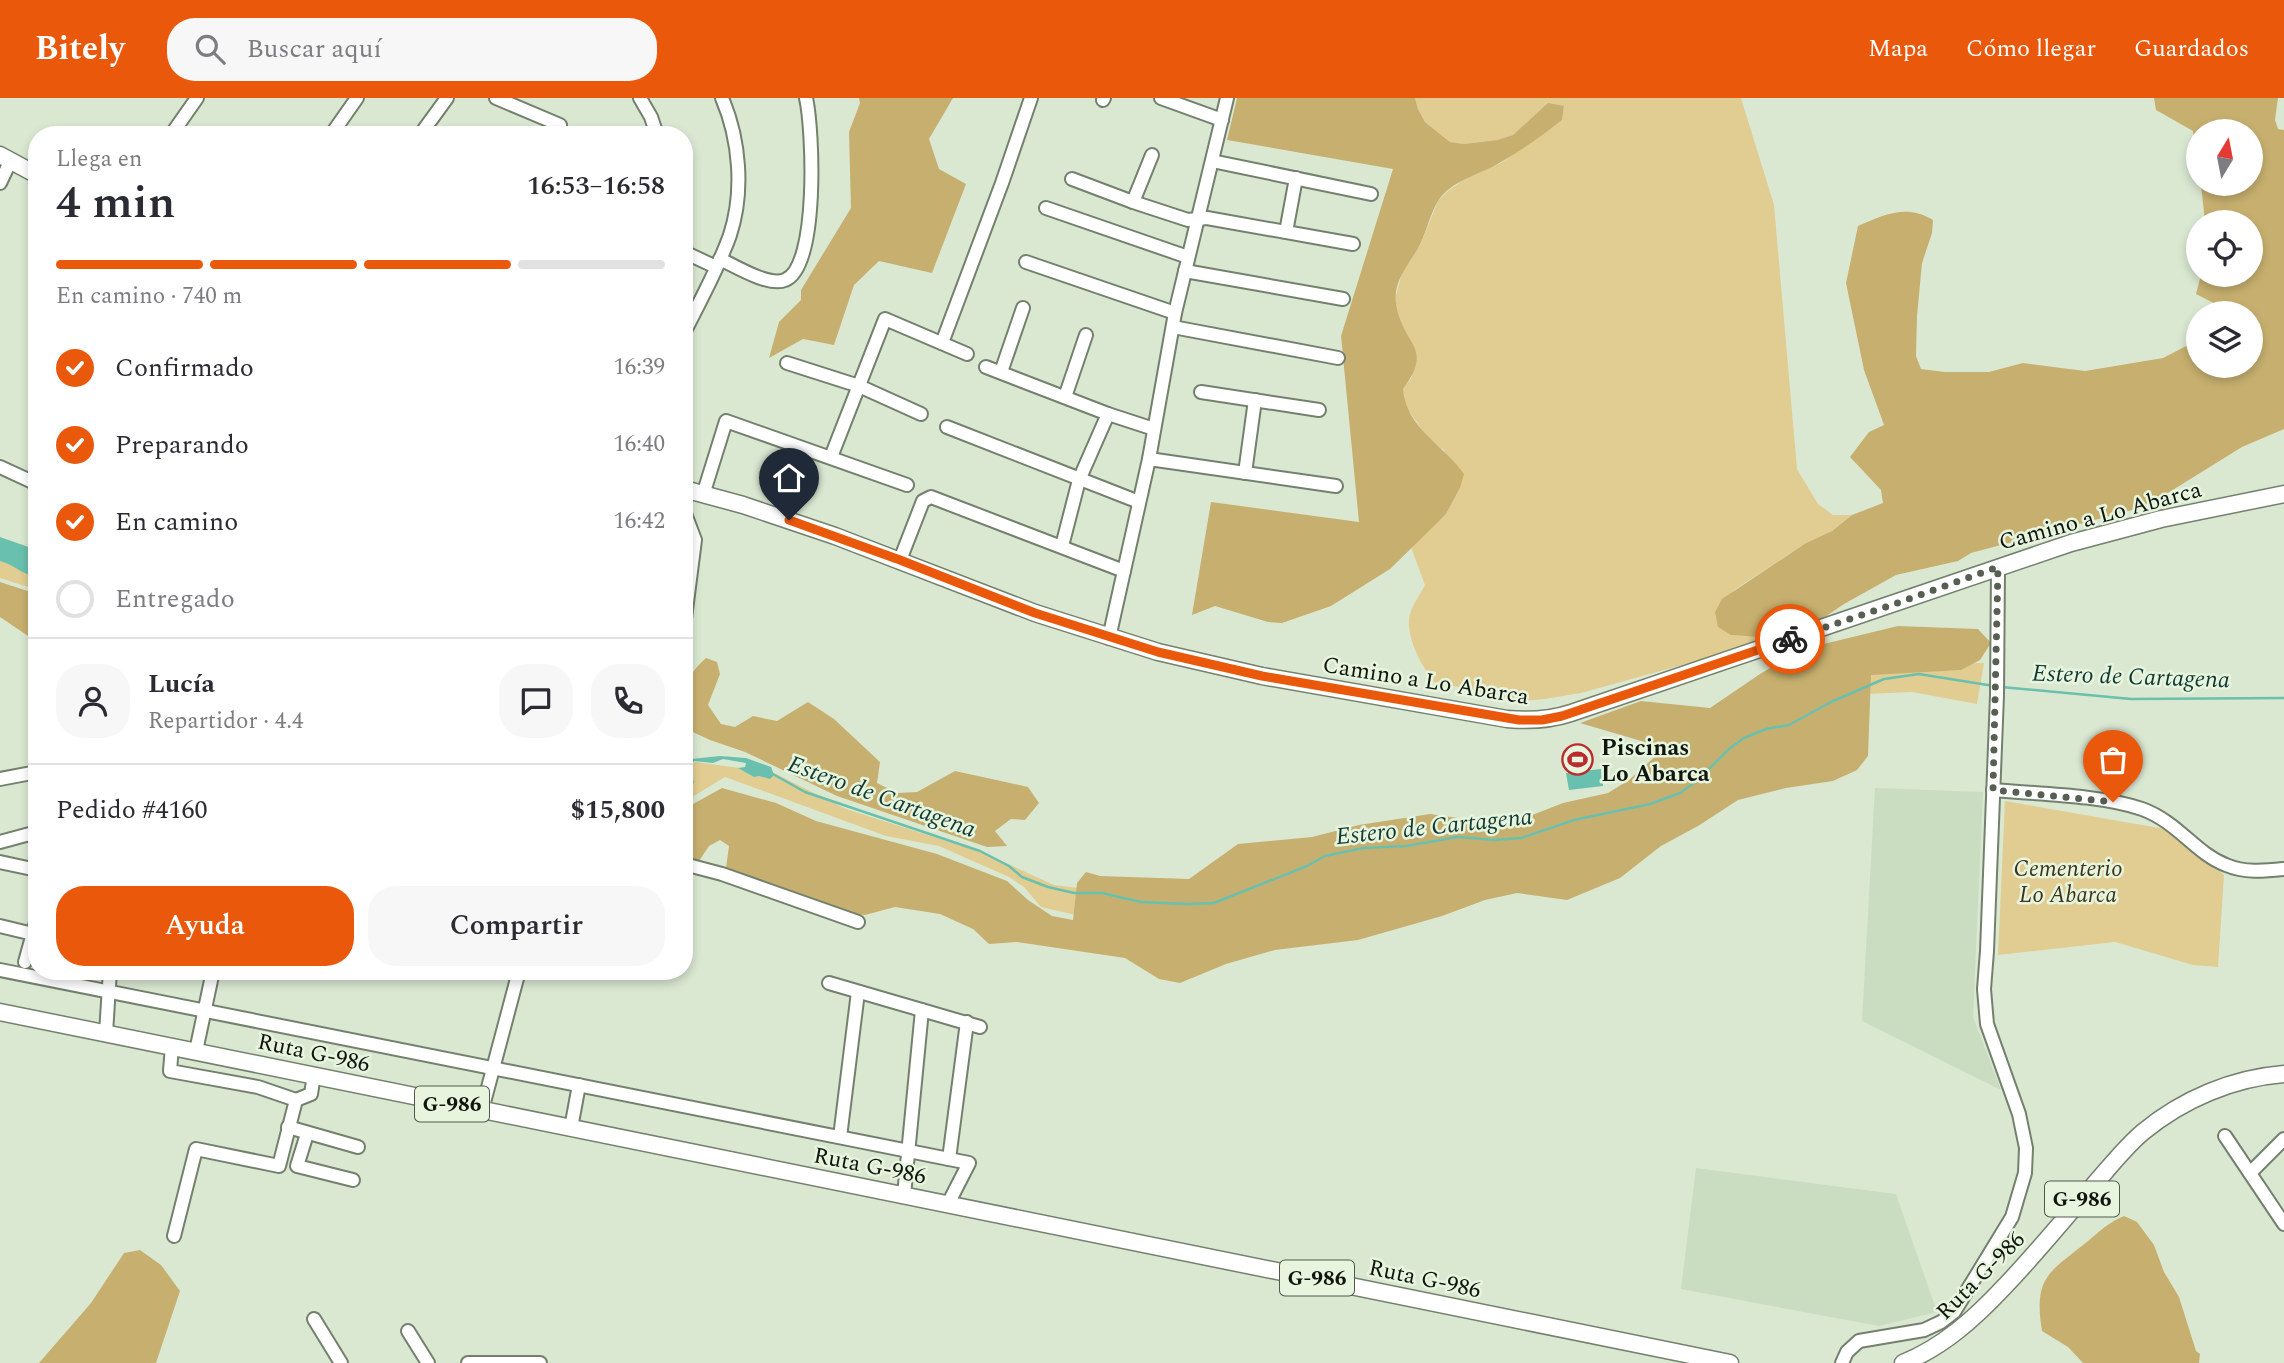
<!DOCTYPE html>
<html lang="es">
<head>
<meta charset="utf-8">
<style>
  body { margin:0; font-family:Spectral,serif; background:#f7f7f7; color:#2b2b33; height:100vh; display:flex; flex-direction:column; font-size:26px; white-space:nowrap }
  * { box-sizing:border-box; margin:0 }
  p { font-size:23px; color:#7c7c81 }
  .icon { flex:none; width:38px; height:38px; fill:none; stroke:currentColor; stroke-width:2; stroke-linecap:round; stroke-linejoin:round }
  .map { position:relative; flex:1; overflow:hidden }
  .panel { position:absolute; left:28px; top:28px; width:665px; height:854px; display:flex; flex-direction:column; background:#fff; border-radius:28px; box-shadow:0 4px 10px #0003 }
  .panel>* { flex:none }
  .needle { width:46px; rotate:10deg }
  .controls { position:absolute; left:2186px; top:21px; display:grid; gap:14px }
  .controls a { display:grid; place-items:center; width:77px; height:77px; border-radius:50%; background:#fff; box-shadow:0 4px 10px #0003; font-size:35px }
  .pin { position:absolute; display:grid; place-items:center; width:60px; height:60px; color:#fff; margin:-72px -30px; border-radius:50% 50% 50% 0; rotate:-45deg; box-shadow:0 0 7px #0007 }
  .pin .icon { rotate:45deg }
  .courier { position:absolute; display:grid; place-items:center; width:70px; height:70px; margin:-35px; border:5px solid #ea580c; border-radius:50%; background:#fff; color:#222; box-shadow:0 2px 9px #0007 }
  .headline em { font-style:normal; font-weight:600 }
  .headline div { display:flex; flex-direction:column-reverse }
  .headline { display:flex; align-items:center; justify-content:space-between; height:119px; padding:0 28px }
  h1 { font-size:46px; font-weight:600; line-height:52px }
  .bar { display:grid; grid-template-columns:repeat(4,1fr); gap:10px 7px; align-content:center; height:84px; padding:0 28px }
  .bar i { height:9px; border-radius:5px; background:#e1e1e2 }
  .bar .on { background:#ea580c }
  .bar p { grid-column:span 4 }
  .line { display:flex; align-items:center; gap:18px; padding:0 28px; border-top:2px solid #e1e1e2 }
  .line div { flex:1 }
  .round { display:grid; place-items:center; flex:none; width:74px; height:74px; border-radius:28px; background:#f7f7f7 }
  ol { padding:0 28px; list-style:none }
  li { display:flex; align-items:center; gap:21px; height:77px }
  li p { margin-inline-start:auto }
  li .icon { padding:7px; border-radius:50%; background:#ea580c; color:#fff; stroke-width:4 }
  li:last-child { color:#7c7c81 }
  li i { width:38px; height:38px; border:4px solid #e1e1e2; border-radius:50% }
  .action { display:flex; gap:14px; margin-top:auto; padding:14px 28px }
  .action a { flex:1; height:80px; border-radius:28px; background:#ea580c; color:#fff; font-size:28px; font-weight:600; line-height:80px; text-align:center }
  .action a+a { background:#f7f7f7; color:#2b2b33 }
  header { display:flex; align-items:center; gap:42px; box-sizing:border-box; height:98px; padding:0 35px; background:#ea580c; color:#fff }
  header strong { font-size:33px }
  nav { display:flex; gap:38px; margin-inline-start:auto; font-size:24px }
  .search { width:490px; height:63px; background:#f7f7f7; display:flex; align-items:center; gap:18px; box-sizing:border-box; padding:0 24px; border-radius:28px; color:#7c7c81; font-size:26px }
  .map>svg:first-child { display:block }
  .built { fill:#caddc1 }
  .green { fill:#e1cd92 }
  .forest { fill:#c7b06f }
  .water { fill:#6ac0ae }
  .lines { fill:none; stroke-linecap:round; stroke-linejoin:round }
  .stream { stroke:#6ac0ae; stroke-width:2.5 }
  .minor-casing { stroke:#73806d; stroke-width:16 }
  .major-casing { stroke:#73806d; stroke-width:19 }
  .minor { stroke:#fff; stroke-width:12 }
  .major { stroke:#fff; stroke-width:16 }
  .done { stroke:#575f53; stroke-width:7; stroke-dasharray:0 12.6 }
  .route { stroke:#ea580c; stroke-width:9 }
  .labels { text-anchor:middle; stroke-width:5; stroke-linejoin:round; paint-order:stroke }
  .shield { fill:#e7f5df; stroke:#50584d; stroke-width:2 }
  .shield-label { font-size:21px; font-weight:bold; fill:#10150e }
  .street-label { font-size:23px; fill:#10150e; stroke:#e7f5df }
  .poi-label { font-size:23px; font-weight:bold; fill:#10150e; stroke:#e7f5df; text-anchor:start }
  .park-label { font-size:23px; font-style:italic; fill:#3e3417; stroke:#e7f5df }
  .water-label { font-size:24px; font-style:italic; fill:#113932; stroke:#e7f5df }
</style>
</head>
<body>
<header>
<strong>Bitely</strong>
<div class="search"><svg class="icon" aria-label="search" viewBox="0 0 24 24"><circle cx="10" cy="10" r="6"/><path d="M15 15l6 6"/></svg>Buscar aquí</div>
<nav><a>Mapa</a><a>Cómo llegar</a><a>Guardados</a></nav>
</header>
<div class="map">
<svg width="2284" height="1265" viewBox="0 0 2284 1265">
  <rect width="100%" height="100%" fill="#dae8d2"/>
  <g class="built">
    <polygon points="1875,690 1983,694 1973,919 2001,992 1862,923"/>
    <polygon points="1696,1070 1896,1096 1937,1214 1879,1228 1681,1191"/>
  </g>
  <g class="green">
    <path d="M1415,0h326l33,107 23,264 21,35 15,11h19l-20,16 -26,12 -72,47 -3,45 31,1 14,3 -195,54 -36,6 -23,2 -68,-15 -18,-2c-13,-14 -29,-45 -27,-65 1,-11 11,-24 16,-34l-14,-38 35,-33 14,-26 -16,-38 -14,-9 -26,-37 -1,-15 9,-12 -5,-41 -7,-13 -5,-24 8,-29 18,-27 17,-42 10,-10 24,-17 29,-11 61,-43 2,-13 -16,-3 -35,31 -16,5 -33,4 -14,-2 -25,-20 -7,-13z"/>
    <polygon points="0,458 37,470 37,492 0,480"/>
    <polygon points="1884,563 1984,565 1977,606 1912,594 1844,597 1596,758 1543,780 1432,806 1120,827 1041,809 1024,789 1009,779 939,748 886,738 725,679 684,704 684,670 696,664 774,675 846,711 984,755 1054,787 1193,804 1381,777 1501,754 1638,685 1845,570"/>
    <polygon points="2005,703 2165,731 2203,758 2224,777 2218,869 2193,867 2115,844 1998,857"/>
  </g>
  <g class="forest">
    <polygon points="859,0 953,0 929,41 939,71 966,86 932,175 879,163 854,187 834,247 803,241 769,260 779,224 801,202 801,192 851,110 849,34 860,5"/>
    <path d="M1237,0h178l3,11 7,13 25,20 14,2 33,-4 16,-5 35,-32 16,3 -2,14c-19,15 -40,30 -61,42 -21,13 -48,17 -63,39 -9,15 -12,34 -21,49 -10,16 -24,33 -21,53 6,43 39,43 7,86 3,39 41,56 61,85l-4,14 -14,26 -11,11 -45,44 -59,37 -49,17 -14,-1 -53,-16 -23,9 19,-113 148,20 -18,-186 52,-167 -166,-29z"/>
    <path d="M2154,0h124l-3,22 3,9 6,1v299l-42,18 -79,49 -27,13 -165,44 -13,8 -62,14 -52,29 -38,26 -30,8 -45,-3 -13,-8 -3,-15 7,-13 84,-56 26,-12 20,-16 31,-12 -2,-13 -31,-33 19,-25 15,-7 -20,-55 -18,-87 12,-57c27,-12 49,-22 75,-6l-1,13 -10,30 -5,53 -1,40 5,13 24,3h44l34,-9 62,8 78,-13 35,-18v26h52v-53h-17l-37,-19 5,-19h49v-53h-45l-4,-38h49v-53h-52v34l-5,-34 -37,-21z"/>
    <polygon points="0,484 37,496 37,544 0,519"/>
    <polygon points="1898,528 1978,531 1991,545 1980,562 1961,572 1871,577 1868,658 1857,672 1833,683 1786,690 1738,702 1698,728 1661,748 1620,780 1567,802 1517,795 1485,802 1442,818 1358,842 1275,852 1226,866 1180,885 1159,881 1125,860 1017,844 989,846 973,831 940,816 895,809 865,817 851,816 726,770 729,748 720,742 709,748 699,763 684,759 684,711 722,690 776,705 816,723 937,756 1007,783 1028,802 1052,818 1073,822 1077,785 1086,774 1100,778 1189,781 1238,746 1312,739 1359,727 1430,716 1485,724 1522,721 1563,705 1608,695 1629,682 1659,655 1648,645 1580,625 1641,603 1710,610 1760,576 1803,551"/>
    <path d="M706,560l11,4 3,12 -12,31 13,19 14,3 18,-11 24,5 31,-19 26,17 46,43 -3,21 20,10 20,-1 38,-21 73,16 11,16 -14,17 -14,-1 -16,12 12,15 -20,1 -150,-51 -92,-44 -35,-12 -26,-12c0,-34 -5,-45 22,-70z"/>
    <path d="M2124,1118l13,6 17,23 10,27 15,25 17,54 4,3 -1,9h-116l-15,-16 -26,-16c-9,-55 8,-59 46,-90 12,-10 21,-19 36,-25z"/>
    <polygon points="140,1152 161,1167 180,1193 156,1265 39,1265 91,1205 124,1155"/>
  </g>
  <g class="water">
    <path d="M0,439l37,13v27c-16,-3 -22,-12 -37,-16z"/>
    <polygon points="720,658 746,660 771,669 774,677 770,681 759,678 754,679 738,670 745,669 746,665 723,661 713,665 694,663 691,670 694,685 684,689 684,678 687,676 685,665 691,661"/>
    <polygon points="1601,671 1603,688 1569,692 1566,675"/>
  </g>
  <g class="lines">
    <g class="stream">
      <polyline points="2001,589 2131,601 2284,600"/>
      <polyline points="771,675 805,694 980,753 1009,768 1022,779 1048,789 1074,795 1102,795 1141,804 1187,806 1214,805 1307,768 1325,758 1363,750 1406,748 1458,739 1495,742 1521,740 1574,722 1650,706 1680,695 1698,682 1730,650 1744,640 1766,631 1789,627 1831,604 1884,581 1919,576 1994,588"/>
    </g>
    <defs>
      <g id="minor">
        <polyline points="496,0 560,27"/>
        <polyline points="640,0 651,19 657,37"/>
        <polyline points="1161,0 1222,22"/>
        <polyline points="1103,2 1104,0"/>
        <polyline points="171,37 197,0"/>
        <polyline points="331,37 357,0"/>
        <polyline points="420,37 447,0"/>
        <polyline points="1212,63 1371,96"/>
        <polyline points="1072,81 1133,104 1188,122 1207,120 1353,146"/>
        <polyline points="0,85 11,62"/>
        <polyline points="1133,104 1152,57"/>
        <polyline points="1046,110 1188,159"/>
        <polyline points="1286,134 1296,80"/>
        <polyline points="684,154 716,169"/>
        <path d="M720,161c15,7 49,28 65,21 34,-13 28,-151 21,-182"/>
        <polyline points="1026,164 1175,215"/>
        <polyline points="1185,173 1343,201"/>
        <polyline points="1173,229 1338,260"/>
        <path d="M684,235c16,-32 34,-64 46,-98 14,-43 10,-95 -8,-137"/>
        <polyline points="942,245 1002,85 1031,0"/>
        <polyline points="787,265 859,288 921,316"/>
        <polyline points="986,269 1108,316 1154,331"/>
        <polyline points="1001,274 1023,210"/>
        <polyline points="1201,294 1319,312"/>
        <polyline points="1065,299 1086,237"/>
        <polyline points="947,329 1139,404"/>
        <polyline points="831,359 885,221 967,256"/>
        <polyline points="1149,361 1336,388"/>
        <polyline points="0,369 37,386"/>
        <polyline points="1245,375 1255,302"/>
        <polyline points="703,397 726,323 907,387"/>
        <polyline points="684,413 695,442 684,528"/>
        <polyline points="1062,448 1079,382 1108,316"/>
        <polyline points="900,462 923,403 931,399 1124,473"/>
        <polyline points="1109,540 1149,361 1175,215 1227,0"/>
        <polyline points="0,681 37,674"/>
        <path d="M1993,692c45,4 108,5 149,19 36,13 53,44 84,56 19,8 38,6 58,4"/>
        <polyline points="0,744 37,734"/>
        <polyline points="0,764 37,772"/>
        <polyline points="684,766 722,776 858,824"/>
        <polyline points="0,828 33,836"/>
        <polyline points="25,864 37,821"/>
        <polyline points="0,872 969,1065 948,1106"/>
        <polyline points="829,885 980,929"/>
        <polyline points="106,935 110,873"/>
        <polyline points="172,948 170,973 258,989 296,1002"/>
        <polyline points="196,953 213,873"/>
        <polyline points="482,1012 519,873"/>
        <polyline points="288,1029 358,1049"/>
        <polyline points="571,1030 579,987"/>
        <polyline points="307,1036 297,1068 353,1082"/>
        <polyline points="2225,1038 2284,1126"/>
        <polyline points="840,1039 858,894"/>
        <polyline points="949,1061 967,924"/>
        <polyline points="2250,1075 2284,1041"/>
        <polyline points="904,1097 922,912"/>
        <polyline points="174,1138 196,1051 279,1068 296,1002 311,996 314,977"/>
        <polyline points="314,1221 341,1265"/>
        <polyline points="408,1233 428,1265"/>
        <polyline points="468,1265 540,1265"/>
        <polyline points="1842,1265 1847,1254 1859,1243 1924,1232 1941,1224 1954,1214 2012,1119 2025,1075 2026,1050 2019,1016 1987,926 1984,891 1987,853 1997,597 1998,469"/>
      </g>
      <g id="major">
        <polyline points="0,57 37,77"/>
        <path d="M684,391l59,16 92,31 200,77 123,39 104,24 245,43c22,2 43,1 64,-6l500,-170 90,-24 123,-25"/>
        <polyline points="0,914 1730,1265"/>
        <path d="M1903,1265c40,-16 72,-45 101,-76 31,-32 59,-67 88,-100 17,-19 32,-39 51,-55 40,-33 90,-54 141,-58"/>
      </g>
    </defs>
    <use href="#minor" class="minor-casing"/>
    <use href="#major" class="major-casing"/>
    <use href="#minor" class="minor"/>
    <use href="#major" class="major"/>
  </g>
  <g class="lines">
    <polyline class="done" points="1790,541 1886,509 1998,469 1993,692 2113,704"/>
    <polyline class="route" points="789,422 900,462 1035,515 1158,554 1262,578 1519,622 1542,622 1562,618 1790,541"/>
  </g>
  <defs>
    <symbol id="stadium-ring" viewBox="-11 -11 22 22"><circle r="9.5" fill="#e7f5df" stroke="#bb2b2e" stroke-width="1.5"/><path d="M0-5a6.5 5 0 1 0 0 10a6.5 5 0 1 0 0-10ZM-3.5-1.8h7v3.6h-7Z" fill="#bb2b2e"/></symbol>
  </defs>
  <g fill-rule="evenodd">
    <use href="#stadium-ring" x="1560" y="644" width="35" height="35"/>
  </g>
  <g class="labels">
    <g class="shield">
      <rect x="415" y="988.5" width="74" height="35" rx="5"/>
      <rect x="2045" y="1083.5" width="74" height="35" rx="5"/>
      <rect x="1280" y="1162.5" width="74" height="35" rx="5"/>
    </g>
    <g class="shield-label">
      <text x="452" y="1013">G-986</text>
      <text x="2082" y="1108">G-986</text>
      <text x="1317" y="1187">G-986</text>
    </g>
    <g class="street-label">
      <text transform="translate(2100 417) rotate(-15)" y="8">Camino a Lo Abarca</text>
      <text transform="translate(1426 582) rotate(9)" y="8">Camino a Lo Abarca</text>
      <text transform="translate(314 954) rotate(12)" y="8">Ruta G-986</text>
      <text transform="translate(870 1067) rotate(11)" y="8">Ruta G-986</text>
      <text transform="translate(1980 1177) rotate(-45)" y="8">Ruta G-986</text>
      <text transform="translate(1425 1180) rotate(12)" y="8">Ruta G-986</text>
    </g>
    <g class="poi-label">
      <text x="1601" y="657">Piscinas<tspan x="1601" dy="26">Lo Abarca</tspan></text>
    </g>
    <g class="park-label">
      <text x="2068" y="778">Cementerio<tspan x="2068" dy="26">Lo Abarca</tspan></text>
    </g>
    <g class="water-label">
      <text transform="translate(2131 578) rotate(2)" y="8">Estero de Cartagena</text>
      <text transform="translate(882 698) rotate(20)" y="8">Estero de Cartagena</text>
      <text transform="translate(1434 728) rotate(-6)" y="8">Estero de Cartagena</text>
    </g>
  </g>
</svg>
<div class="controls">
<a><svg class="needle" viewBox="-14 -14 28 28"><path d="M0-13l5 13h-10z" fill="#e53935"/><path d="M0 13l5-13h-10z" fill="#7c7c81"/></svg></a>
<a><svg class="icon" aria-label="locate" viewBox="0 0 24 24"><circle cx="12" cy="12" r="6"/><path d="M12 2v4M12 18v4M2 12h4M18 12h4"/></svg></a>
<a><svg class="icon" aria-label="layers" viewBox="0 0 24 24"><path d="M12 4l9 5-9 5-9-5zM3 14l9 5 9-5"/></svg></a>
</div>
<div class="pin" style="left:2113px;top:704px;background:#ea580c"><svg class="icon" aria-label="bag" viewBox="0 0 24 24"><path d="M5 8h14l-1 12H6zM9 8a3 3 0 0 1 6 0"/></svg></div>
<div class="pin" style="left:789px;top:422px;background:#1f2937"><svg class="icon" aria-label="home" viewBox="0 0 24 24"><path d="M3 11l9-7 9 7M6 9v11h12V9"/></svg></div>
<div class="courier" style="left:1790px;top:541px"><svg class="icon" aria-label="bike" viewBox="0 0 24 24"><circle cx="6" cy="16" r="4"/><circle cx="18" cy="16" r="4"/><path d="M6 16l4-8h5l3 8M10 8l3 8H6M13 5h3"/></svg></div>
<section class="panel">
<div class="headline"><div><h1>4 min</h1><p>Llega en</p></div><em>16:53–16:58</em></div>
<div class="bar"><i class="on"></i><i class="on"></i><i class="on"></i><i></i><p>En camino · 740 m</p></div>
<ol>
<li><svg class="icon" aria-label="check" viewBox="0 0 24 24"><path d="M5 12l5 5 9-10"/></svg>Confirmado<p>16:39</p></li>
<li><svg class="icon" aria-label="check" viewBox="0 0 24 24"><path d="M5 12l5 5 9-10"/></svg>Preparando<p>16:40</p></li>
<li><svg class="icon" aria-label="check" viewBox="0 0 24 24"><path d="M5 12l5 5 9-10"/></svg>En camino<p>16:42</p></li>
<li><i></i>Entregado</li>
</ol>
<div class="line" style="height:126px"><a class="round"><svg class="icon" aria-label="person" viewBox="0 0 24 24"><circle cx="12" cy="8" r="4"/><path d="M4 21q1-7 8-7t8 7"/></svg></a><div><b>Lucía</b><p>Repartidor · 4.4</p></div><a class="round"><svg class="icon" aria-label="chat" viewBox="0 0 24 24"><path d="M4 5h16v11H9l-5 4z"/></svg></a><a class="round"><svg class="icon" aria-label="phone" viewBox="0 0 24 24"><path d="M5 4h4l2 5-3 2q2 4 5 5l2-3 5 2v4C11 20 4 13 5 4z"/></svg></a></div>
<div class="line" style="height:91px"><div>Pedido #4160</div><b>$15,800</b></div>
<div class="action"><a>Ayuda</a><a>Compartir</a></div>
</section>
</div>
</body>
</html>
